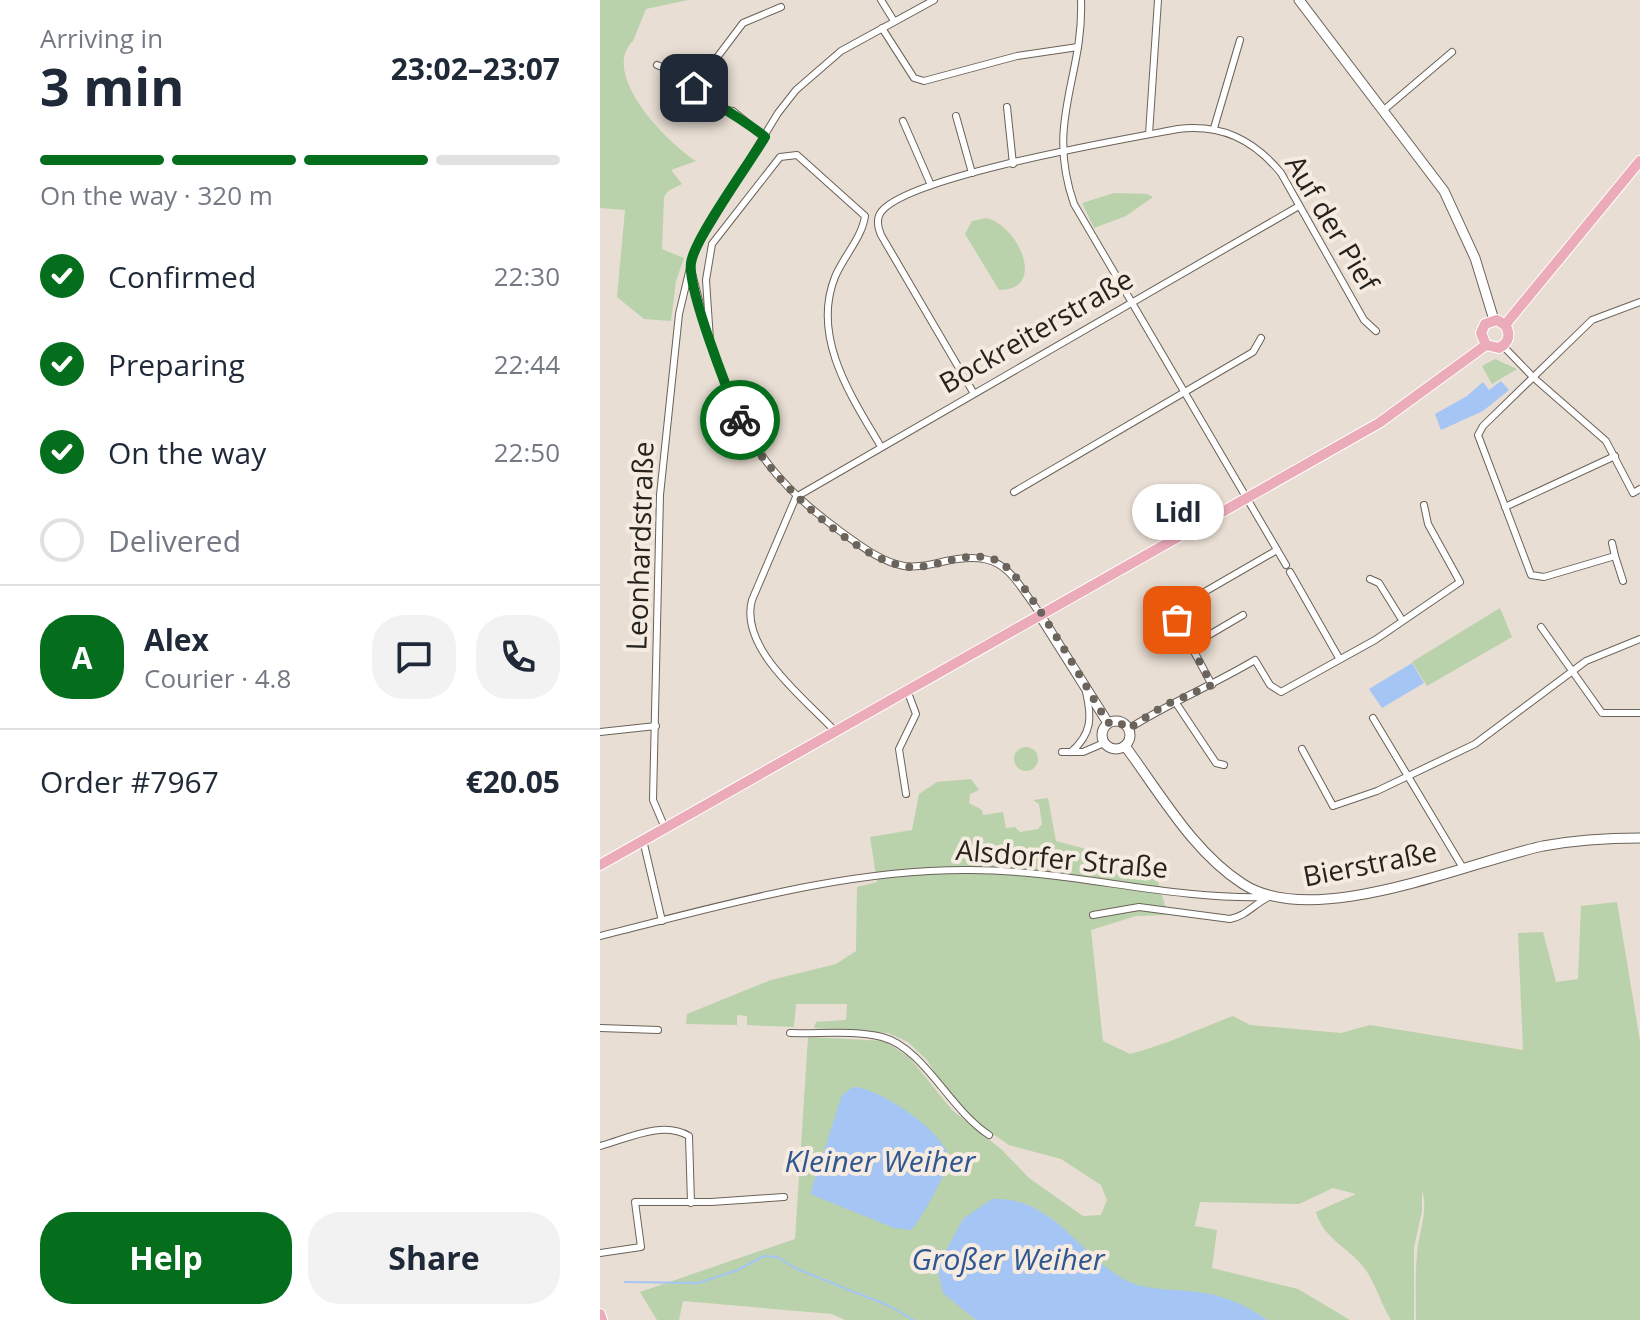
<!DOCTYPE html>
<html lang="en">
<head>
<meta charset="utf-8">
<style>
  body { margin:0; font-family:"Open Sans",sans-serif; background:#f2f2f3; color:#1f2937; height:100vh; display:flex; flex-direction:column; font-size:30px; white-space:nowrap }
  * { box-sizing:border-box; margin:0 }
  p { font-size:26px; color:#747a83 }
  .icon { flex:none; width:44px; height:44px; fill:none; stroke:currentColor; stroke-width:2; stroke-linecap:round; stroke-linejoin:round }
  .map { position:relative; flex:1; overflow:hidden }
  .details { display:flex; flex-direction:column; background:#fff; width:600px }
  .details>* { flex:none }
  .pin { position:absolute; display:grid; place-items:center; width:68px; height:68px; color:#fff; margin:-34px; border-radius:16px; box-shadow:0 4px 12px #0006 }
  .courier { position:absolute; display:grid; place-items:center; width:80px; height:80px; margin:-40px; border:6px solid #056e1d; border-radius:50%; background:#fff; color:#222; box-shadow:0 2px 10px #0007 }
  .bubble { position:absolute; height:56px; border-radius:28px; background:#fff; box-shadow:0 2px 6px #0004; font-size:26px; font-weight:700; line-height:56px; text-align:center }
  .overview em { font-style:normal; font-weight:700 }
  .overview div { display:flex; flex-direction:column-reverse }
  .overview { display:flex; align-items:center; justify-content:space-between; height:136px; padding:0 40px }
  h1 { font-size:52px; font-weight:700; line-height:60px }
  .bar { display:grid; grid-template-columns:repeat(4,1fr); gap:12px 8px; align-content:center; height:96px; padding:0 40px }
  .bar i { height:10px; border-radius:6px; background:#e0e1e3 }
  .bar .selected { background:#056e1d }
  .bar p { grid-column:span 4 }
  .line { display:flex; align-items:center; gap:20px; padding:0 40px; border-top:2px solid #e0e1e3 }
  .line div { flex:1 }
  .round { display:grid; place-items:center; flex:none; width:84px; height:84px; border-radius:32px; background:#f2f2f3 }
  ol { padding:0 40px; list-style:none }
  li { display:flex; align-items:center; gap:24px; height:88px }
  li p { margin-inline-start:auto }
  li .icon { padding:8px; border-radius:50%; background:#056e1d; color:#fff; stroke-width:4 }
  li:last-child { color:#747a83 }
  li i { width:44px; height:44px; border:4px solid #e0e1e3; border-radius:50% }
  .cta { display:flex; gap:16px; margin-top:auto; padding:16px 40px }
  .cta a { flex:1; height:92px; border-radius:32px; background:#056e1d; color:#fff; font-size:32px; font-weight:700; line-height:92px; text-align:center }
  .cta a+a { background:#f2f2f3; color:#1f2937 }
  main { display:flex; flex:1; min-height:0 }
  .map>svg:first-child { display:block }
  .green { fill:#b9d2ab }
  .water { fill:#a5c5f5 }
  .lines { fill:none; stroke-linecap:round; stroke-linejoin:round }
  .stream { stroke:#a5c5f5; stroke-width:2 }
  .street-casing { stroke:#6b6259; stroke-width:8 }
  .secondary-casing { stroke:#6b6259; stroke-width:11 }
  .primary-casing { stroke:#fff; stroke-width:12 }
  .street { stroke:#fff; stroke-width:6 }
  .secondary { stroke:#fff; stroke-width:9 }
  .primary { stroke:#ebabb9; stroke-width:10 }
  .done { stroke:#6a645d; stroke-width:8; stroke-dasharray:0 14.4 }
  .route { stroke:#056e1d; stroke-width:10 }
  .labels { text-anchor:middle; stroke-width:8; stroke-linejoin:round; paint-order:stroke }
  .street-label { font-size:28px; fill:#26221e; stroke:#f5ebe0 }
  .water-label { font-size:30px; font-style:italic; fill:#305791; stroke:#f5ebe0 }
</style>
</head>
<body>
<main>
<section class="details">
<div class="overview"><div><h1>3 min</h1><p>Arriving in</p></div><em>23:02–23:07</em></div>
<div class="bar"><i class="selected"></i><i class="selected"></i><i class="selected"></i><i></i><p>On the way · 320 m</p></div>
<ol>
<li><svg class="icon" aria-label="check" viewBox="0 0 24 24"><path d="M5 12l5 5 9-10"/></svg>Confirmed<p>22:30</p></li>
<li><svg class="icon" aria-label="check" viewBox="0 0 24 24"><path d="M5 12l5 5 9-10"/></svg>Preparing<p>22:44</p></li>
<li><svg class="icon" aria-label="check" viewBox="0 0 24 24"><path d="M5 12l5 5 9-10"/></svg>On the way<p>22:50</p></li>
<li><i></i>Delivered</li>
</ol>
<div class="line" style="height:144px"><b class="round" style="background:#056e1d;color:#fff">A</b><div><b>Alex</b><p>Courier · 4.8</p></div><a class="round"><svg class="icon" aria-label="chat" viewBox="0 0 24 24"><path d="M4 5h16v11H9l-5 4z"/></svg></a><a class="round"><svg class="icon" aria-label="phone" viewBox="0 0 24 24"><path d="M5 4h4l2 5-3 2q2 4 5 5l2-3 5 2v4C11 20 4 13 5 4z"/></svg></a></div>
<div class="line" style="height:104px"><div>Order #7967</div><b>€20.05</b></div>
<div class="cta"><a>Help</a><a>Share</a></div>
</section>
<div class="map">
<svg width="1040" height="1320" viewBox="0 0 1040 1320">
  <rect width="100%" height="100%" fill="#e8ded3"/>
  <g class="green">
    <path d="M0,0h88l-42,9 -13,32c-33,31 30,99 63,120l-25,9 11,14 -14,7 -4,6 -2,52 22,9 -8,23 -5,40 -27,-2 -27,-22 8,-87 -25,-2z"/>
    <polygon points="514,193 547,194 553,197 526,216 494,228 482,203"/>
    <path d="M386,218c32,7 62,72 13,72l-34,-56 7,-13z"/>
    <polygon points="895,359 917,369 892,384 882,366"/>
    <polygon points="900,608 912,637 827,686 812,662"/>
    <circle cx="426" cy="759" r="12"/>
    <path d="M371,779l8,11 -9,4 -1,9 13,7 1,5 20,-3 3,16 9,-1 5,5 18,-3 4,-5 -3,-20 -6,-4 15,-2 8,43 34,9 1,5 64,17 13,43 -32,1 -45,14 12,111 27,13c36,-9 68,-25 103,-38l17,9 91,8 29,-8 153,25 -5,-117 25,-1 13,50 22,-3 3,-73 36,-4 23,139v279h-224c0,-22 -1,-44 1,-65 1,-20 12,-45 5,-64v20l-8,36v73h-23c-10,-16 -15,-36 -26,-51 -16,-22 -41,-29 -49,-57l40,-18 -23,-6 -34,16 -99,-2 -5,24 22,4 -5,38 86,21 52,31h-505l-13,-6 -149,-13 -4,19h-22l-17,-28 155,-53 13,-202 77,4 25,17 42,52 49,39 28,29 54,38 18,-1 6,-15 -6,-15 -40,-26 -52,-14 -31,-21 -28,-26 -23,-38 -19,-18 -20,-9 -74,-5 2,-6 30,-2 1,-16h-51l-2,23 -47,-2v-9l-10,-1v10l-51,-1 1,-10 84,-34 65,-16 20,-13 1,-64 20,-5 -7,-45 42,-7 7,-36 18,-12z"/>
  </g>
  <g class="water">
    <polygon points="901,381 909,390 883,411 841,430 835,414 867,396 883,382 889,390"/>
    <polygon points="812,663 824,683 782,708 769,689"/>
    <path d="M253,1087c23,-1 95,46 95,72 0,13 -28,62 -37,71l-17,-2 -84,-34 32,-99z"/>
    <path d="M392,1199c61,-3 86,55 133,81 21,11 51,9 73,12 25,3 48,13 69,28h-291l-33,-27 -6,-26 26,-48z"/>
  </g>
  <g class="lines">
    <polyline class="stream" points="25,1282 98,1283 138,1270 164,1256 177,1257 197,1269 287,1305 314,1320"/>
    <defs>
      <g id="street">
        <polyline points="281,0 294,21"/>
        <path d="M481,0c3,77 -36,121 -7,204l212,361"/>
        <polyline points="282,28 314,78 324,81 417,56 478,47"/>
        <polyline points="57,65 70,70 120,109 133,111 165,137"/>
        <polyline points="94,88 143,23 181,7"/>
        <polyline points="407,107 413,164"/>
        <polyline points="785,109 852,52"/>
        <polyline points="356,116 372,173"/>
        <polyline points="303,121 330,183"/>
        <polyline points="614,128 640,40"/>
        <polyline points="549,134 558,0"/>
        <polyline points="91,269 105,324"/>
        <path d="M109,339c33,93 50,132 131,192 20,14 39,30 64,35 14,2 28,-2 42,-5 58,-12 64,12 95,54"/>
        <path d="M110,340l-4,-60 6,-36 68,-87 17,-2 68,61c-3,22 -22,41 -30,61 -24,60 16,119 45,168"/>
        <polyline points="903,346 934,378 1006,441 1033,493 1040,489"/>
        <path d="M373,392l-92,-157c-3,-7 -5,-16 0,-23 27,-36 244,-73 297,-83 43,-5 75,10 103,44l83,147 12,11"/>
        <polyline points="414,492 653,352 661,338"/>
        <polyline points="905,507 1015,456"/>
        <polyline points="1012,543 1015,556"/>
        <polyline points="690,572 739,658"/>
        <polyline points="770,579 779,583 802,620"/>
        <polyline points="1023,581 1015,556 944,577 931,575 878,435 883,426 992,320 1040,302"/>
        <polyline points="941,627 1002,713 1040,713"/>
        <polyline points="592,645 643,615"/>
        <polyline points="612,685 577,620 575,609 677,550"/>
        <polyline points="576,703 616,763 624,765"/>
        <polyline points="773,718 863,868"/>
        <path d="M528,729c41,-26 85,-44 127,-69l15,25 11,7 94,-52 85,-58 -32,-58 -4,-19"/>
        <path d="M234,730c-31,-33 -95,-82 -82,-130l44,-103 503,-291"/>
        <polyline points="0,732 56,726"/>
        <polyline points="702,749 733,806 777,791 875,744 986,661 1040,639"/>
        <polyline points="462,752 483,752 504,743"/>
        <path d="M471,752c21,-18 21,-35 15,-60"/>
        <polyline points="306,794 299,749 316,714 307,690"/>
        <polyline points="65,828 53,800 60,495 79,314 94,251 178,113 196,90 241,51 334,0"/>
        <polyline points="43,840 62,921"/>
        <path d="M493,915l46,-8 91,12c16,-3 23,-14 37,-21"/>
        <path d="M0,936c121,-30 245,-67 370,-66 100,0 198,30 297,27"/>
        <polyline points="0,1028 58,1030"/>
        <path d="M190,1033c30,1 63,-3 92,4 42,11 67,72 107,98"/>
        <path d="M0,1146c27,-7 62,-26 89,-10l2,67"/>
        <polyline points="0,1253 41,1247 35,1202 111,1202 184,1197"/>
      </g>
      <g id="secondary">
        <polyline points="699,0 844,191 875,258 894,320"/>
        <polyline points="441,617 508,723"/>
        <circle cx="516" cy="735" r="14"/>
        <path d="M525,746c35,47 68,106 118,138 71,46 222,-21 300,-38 32,-6 65,-8 97,-8"/>
      </g>
      <g id="primary">
        <polyline points="905,325 1040,161"/>
        <polyline points="886,345 881,333 885,324 897,320 905,325"/>
        <path d="M886,345l13,3c10,-5 12,-14 6,-23"/>
        <polyline points="0,865 779,423 886,345"/>
        <polyline points="0,1314 2,1320"/>
      </g>
    </defs>
    <use href="#street" class="street-casing"/>
    <use href="#secondary" class="secondary-casing"/>
    <use href="#primary" class="primary-casing"/>
    <use href="#street" class="street"/>
    <use href="#secondary" class="secondary"/>
    <use href="#primary" class="primary"/>
  </g>
  <g class="lines">
    <path class="done" d="M140,420c19,49 116,143 170,147 30,1 61,-20 90,-5 24,13 90,132 108,161l10,-2 10,8 37,-24 47,-20 -35,-65"/>
    <path class="route" d="M94,88c24,19 48,30 71,49 -16,27 -71,102 -74,126 -4,25 37,129 49,157"/>
  </g>
  <g class="labels">
    <g class="street-label">
      <text transform="translate(732 223) rotate(59)" y="10">Auf der Pief</text>
      <text transform="translate(436 331) rotate(-30)" y="10">Bockreiterstraße</text>
      <text transform="translate(40 546) rotate(-88)" y="10">Leonhardstraße</text>
      <text transform="translate(462 859) rotate(5)" y="10">Alsdorfer Straße</text>
      <text transform="translate(770 864) rotate(-11)" y="10">Bierstraße</text>
    </g>
    <g class="water-label">
      <text x="280" y="1172">Kleiner Weiher</text>
      <text x="408" y="1270">Großer Weiher</text>
    </g>
  </g>
</svg>
<div class="pin" style="left:577px;top:620px;background:#ea580c"><svg class="icon" aria-label="bag" viewBox="0 0 24 24"><path d="M5 8h14l-1 12H6zM9 8a3 3 0 0 1 6 0"/></svg></div>
<div class="pin" style="left:94px;top:88px;background:#1f2937"><svg class="icon" aria-label="home" viewBox="0 0 24 24"><path d="M3 11l9-7 9 7M6 9v11h12V9"/></svg></div>
<div class="courier" style="left:140px;top:420px"><svg class="icon" aria-label="bike" viewBox="0 0 24 24"><circle cx="6" cy="16" r="4"/><circle cx="18" cy="16" r="4"/><path d="M6 16l4-8h5l3 8M10 8l3 8H6M13 5h3"/></svg></div>
<div class="bubble" style="left:532px;top:484px;width:92px">Lidl</div>
</div>
</main>
</body>
</html>
